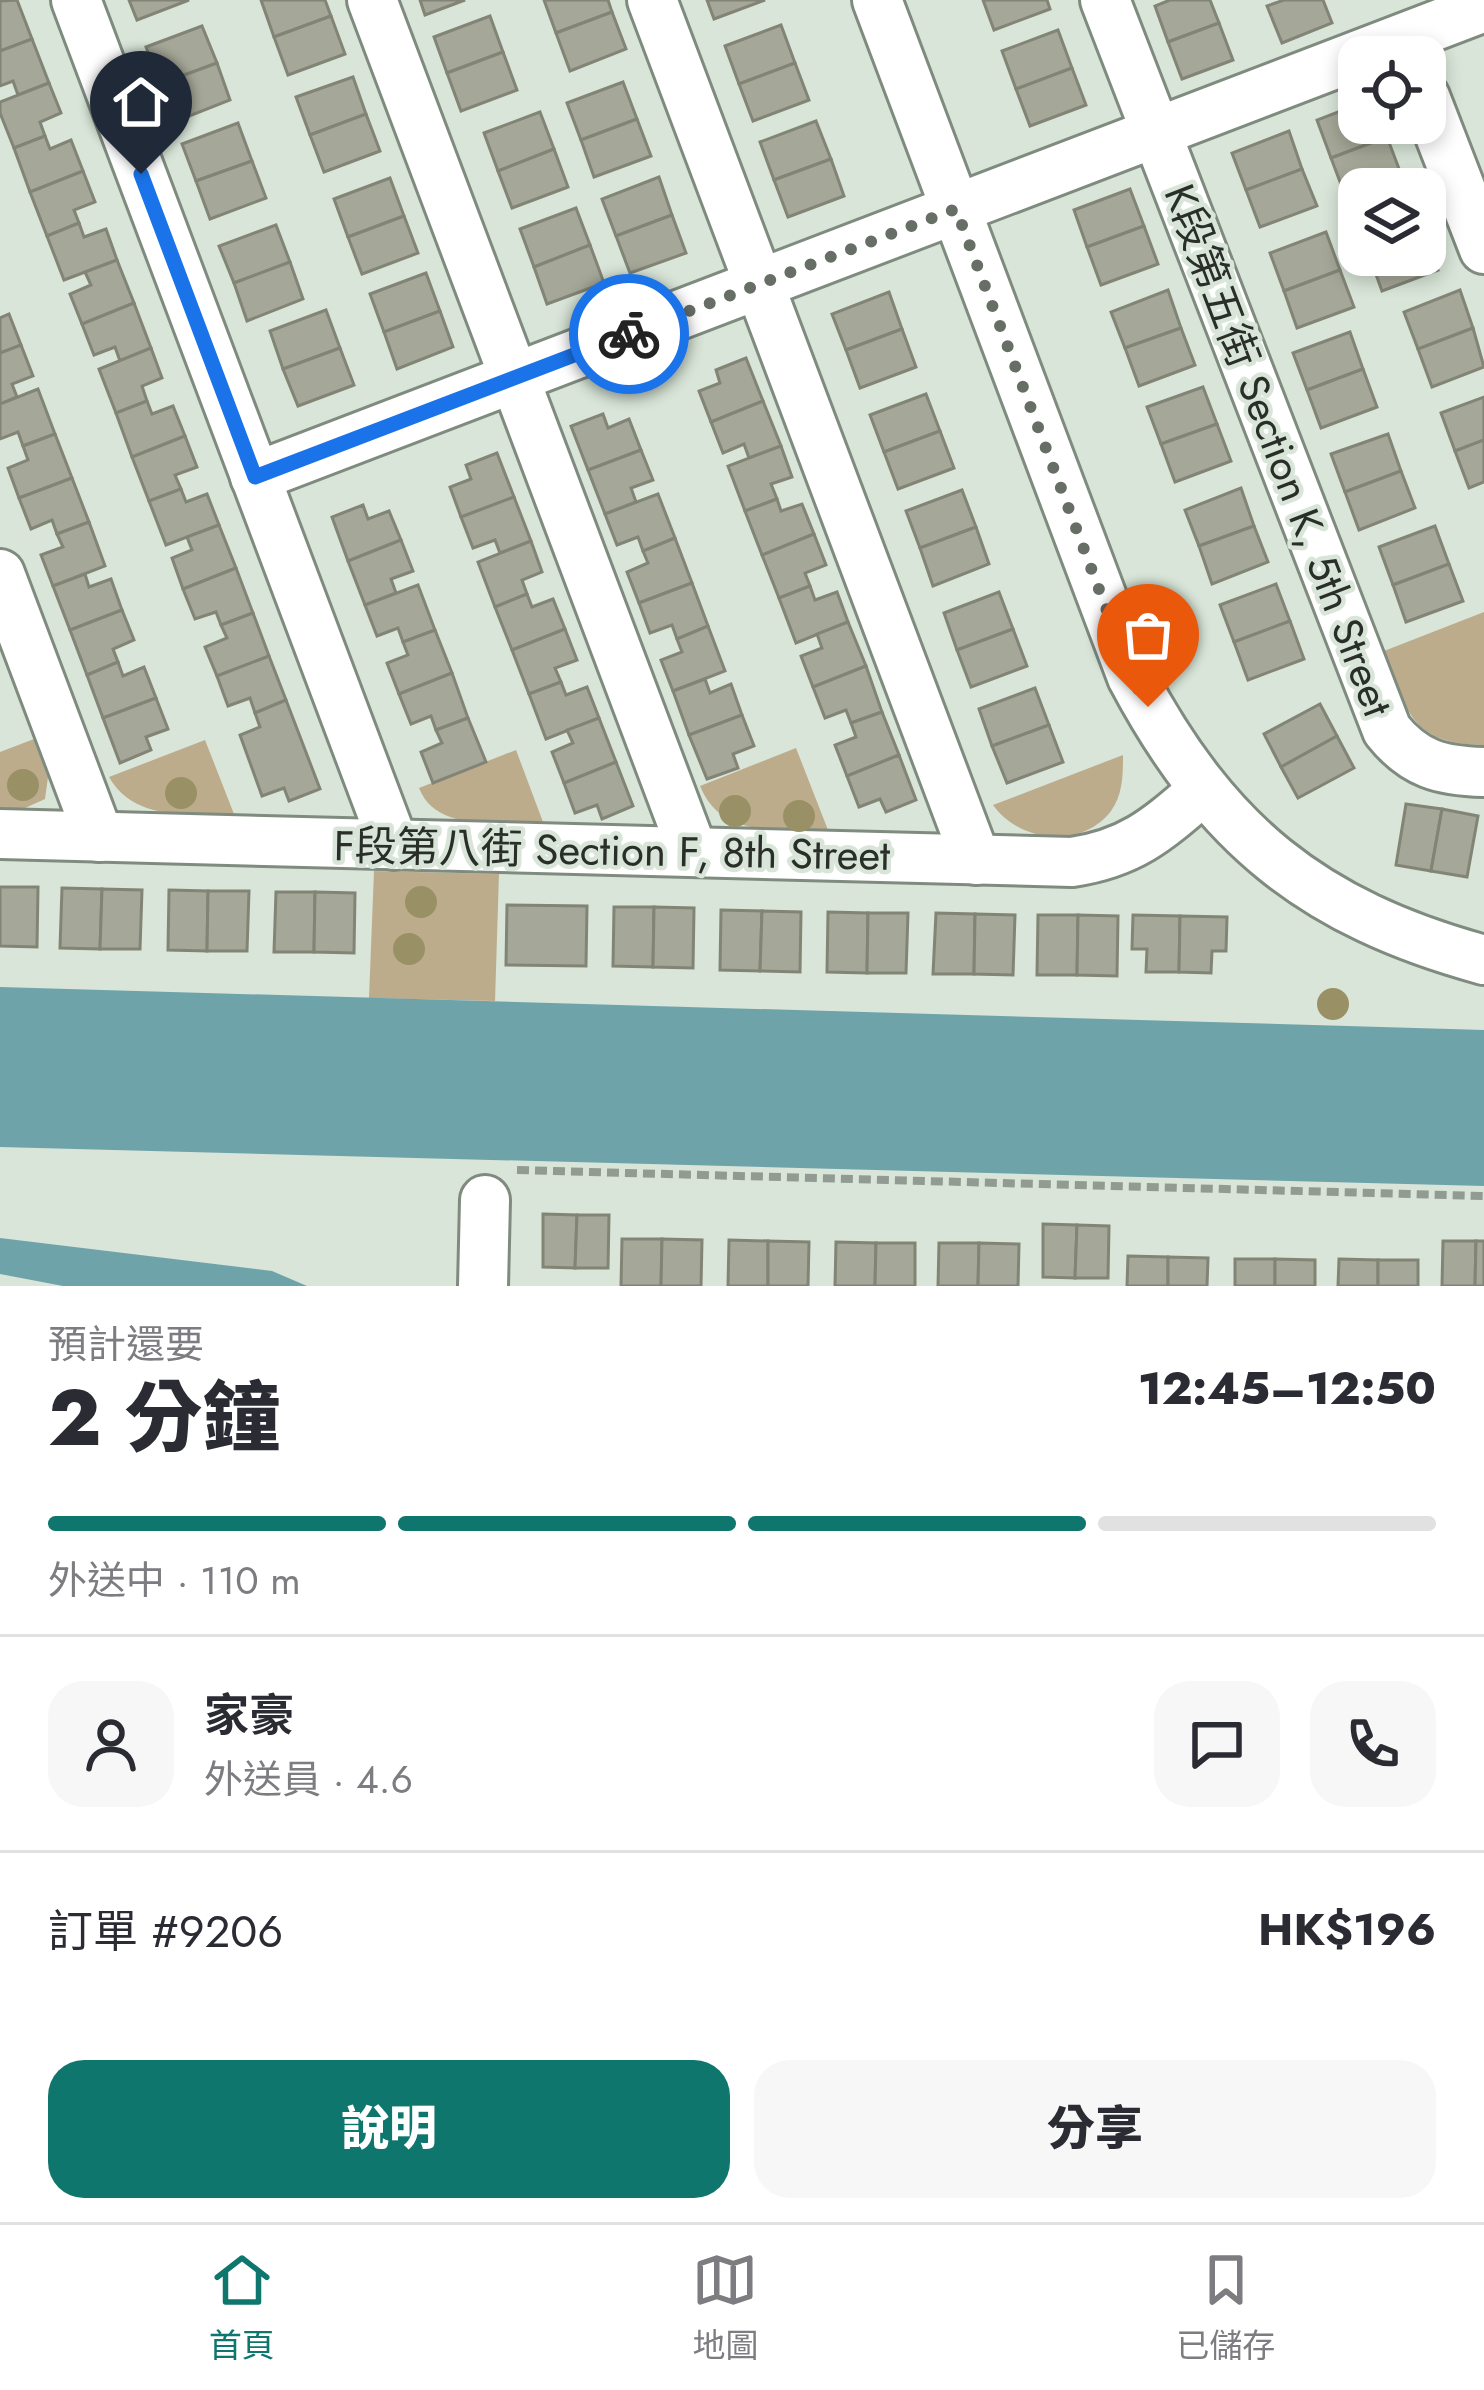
<!DOCTYPE html>
<html lang="zh-TW">
<head>
<meta charset="utf-8">
<style>
  body { margin:0; font-family:Jost,"Noto Sans TC",sans-serif; background:#f7f7f7; color:#2b2b33; height:100vh; display:flex; flex-direction:column; font-size:45px; white-space:nowrap }
  * { box-sizing:border-box; margin:0 }
  p { font-size:39px; color:#7c7c81 }
  .icon { flex:none; width:66px; height:66px; fill:none; stroke:currentColor; stroke-width:2; stroke-linecap:round; stroke-linejoin:round }
  .map { position:relative; height:1286px; overflow:hidden }
  .drawer { display:flex; flex-direction:column; background:#fff; flex:1 }
  .drawer>* { flex:none }
  .buttons { position:absolute; left:1338px; top:36px; display:grid; gap:24px }
  .buttons a { display:grid; place-items:center; width:108px; height:108px; border-radius:24px; background:#fff; box-shadow:0 6px 18px #0003; font-size:60px }
  .pin { position:absolute; display:grid; place-items:center; width:102px; height:102px; color:#fff; margin:-123px -51px; border-radius:50% 50% 50% 0; rotate:-45deg; box-shadow:0 0 12px #0007 }
  .pin .icon { rotate:45deg }
  .courier { position:absolute; display:grid; place-items:center; width:120px; height:120px; margin:-60px; border:9px solid #1a73e8; border-radius:50%; background:#fff; color:#222; box-shadow:0 3px 15px #0007 }
  .head em { font-style:normal; font-weight:800 }
  .head div { display:flex; flex-direction:column-reverse }
  .head { display:flex; align-items:center; justify-content:space-between; height:204px; padding:0 48px }
  h1 { font-size:78px; font-weight:800; line-height:90px }
  .bar { display:grid; grid-template-columns:repeat(4,1fr); gap:18px 12px; align-content:center; height:144px; padding:0 48px }
  .bar i { height:15px; border-radius:9px; background:#e1e1e2 }
  .bar .on { background:#0f766e }
  .bar p { grid-column:span 4 }
  .line { display:flex; align-items:center; gap:30px; padding:0 48px; border-top:3px solid #e1e1e2 }
  .line div { flex:1 }
  .round { display:grid; place-items:center; flex:none; width:126px; height:126px; border-radius:36px; background:#f7f7f7 }
  .primary-button { display:flex; gap:24px; margin-top:auto; padding:24px 48px }
  .primary-button a { flex:1; height:138px; border-radius:36px; background:#0f766e; color:#fff; font-size:48px; font-weight:800; line-height:138px; text-align:center }
  .primary-button a+a { background:#f7f7f7; color:#2b2b33 }
  .tab-bar { display:flex; justify-content:space-around; align-items:center; height:168px; border-top:3px solid #e1e1e2; background:#fff; font-size:33px; color:#7c7c81 }
  .tab-bar a { display:grid; justify-items:center; gap:6px }
  .tab-bar .on { color:#0f766e }
  .map>svg:first-child { display:block }
  .green { fill:#bcac8c }
  .water { fill:#6fa3aa }
  .building { fill:#a5a798; stroke:#828576; stroke-width:3 }
  .lines { fill:none; stroke-linecap:round; stroke-linejoin:round }
  .minor-casing { stroke:#7f8b7f; stroke-width:54 }
  .path { stroke:#919b91; stroke-width:8; stroke-dasharray:12 6; stroke-linecap:butt }
  .minor { stroke:#fff; stroke-width:48 }
  .tree { fill:#999165 }
  .done { stroke:#666e66; stroke-width:12; stroke-dasharray:0 21.6 }
  .route { stroke:#1a73e8; stroke-width:15 }
  .labels { text-anchor:middle; stroke-width:9; stroke-linejoin:round; paint-order:stroke }
  .street-label { font-size:42px; fill:#292e29; stroke:#d8e5d8 }
</style>
</head>
<body>
<div class="map">
<svg width="1484" height="1286" viewBox="0 0 1484 1286">
  <rect width="100%" height="100%" fill="#d8e5d8"/>
  <g class="green">
    <path d="M1484,612v133c-74,-1 -77,-34 -100,-94z"/>
    <polygon points="34,739 48,777 45,799 25,808 0,808 0,752"/>
    <path d="M205,740l29,74c-47,-1 -99,8 -125,-37z"/>
    <path d="M796,748l32,82c-49,-2 -106,10 -128,-44z"/>
    <path d="M516,750l27,72c-40,-1 -106,12 -124,-34z"/>
    <path d="M1123,755c0,19 0,39 -12,56 -30,39 -92,31 -118,-6z"/>
    <polygon points="374,871 499,874 495,1001 369,998"/>
  </g>
  <g class="water">
    <polygon points="0,987 1484,1030 1484,1186 0,1147"/>
    <polygon points="0,1238 272,1271 307,1286 63,1286 0,1274"/>
  </g>
  <g class="building">
    <polygon points="17,0 32,39 0,51 0,1"/>
    <polygon points="129,0 189,0 137,20"/>
    <polygon points="261,0 325,0 331,16 274,37"/>
    <polygon points="420,0 465,0 425,15"/>
    <polygon points="544,0 608,0 612,12 556,33"/>
    <polygon points="707,0 765,0 714,19"/>
    <polygon points="983,0 1047,0 1050,9 994,30"/>
    <polygon points="1170,0 1210,0 1219,23 1168,42 1155,6"/>
    <polygon points="1284,0 1323,0 1332,23 1282,43 1267,6"/>
    <polygon points="612,12 626,49 570,71 556,33"/>
    <polygon points="331,16 345,54 288,75 274,37"/>
    <polygon points="490,16 503,52 447,73 434,37"/>
    <polygon points="1219,23 1233,60 1182,79 1168,42"/>
    <polygon points="781,25 795,63 739,84 725,46"/>
    <polygon points="202,26 217,63 160,84 146,47"/>
    <polygon points="1058,30 1072,68 1016,89 1002,51"/>
    <polygon points="32,39 49,83 18,95 13,81 0,86 0,51"/>
    <polygon points="503,52 517,90 461,111 447,73"/>
    <polygon points="217,63 230,100 174,122 160,84"/>
    <polygon points="795,63 809,100 753,121 739,84"/>
    <polygon points="1072,68 1086,105 1030,126 1016,89"/>
    <polygon points="353,77 366,114 310,135 296,97"/>
    <polygon points="623,82 637,119 581,140 567,103"/>
    <polygon points="49,83 61,113 40,122 45,136 14,148 0,113 0,102"/>
    <polygon points="1359,104 1359,123 1382,123 1387,137 1331,158 1317,120"/>
    <polygon points="540,112 554,149 498,171 484,133"/>
    <polygon points="366,114 380,151 324,172 310,135"/>
    <polygon points="637,119 651,156 594,177 581,140"/>
    <polygon points="816,121 831,159 774,180 760,142"/>
    <polygon points="238,123 252,161 196,181 182,144"/>
    <polygon points="1289,131 1302,169 1246,190 1232,153"/>
    <polygon points="45,136 50,149 71,140 83,171 30,192 14,148"/>
    <polygon points="1387,137 1401,174 1345,195 1331,158"/>
    <polygon points="554,149 568,187 512,208 498,171"/>
    <polygon points="831,159 844,196 788,217 774,180"/>
    <polygon points="252,161 266,198 210,219 196,181"/>
    <polygon points="1302,169 1317,206 1260,227 1246,190"/>
    <polygon points="83,171 95,202 74,210 79,223 47,236 30,192"/>
    <polygon points="659,177 672,215 616,236 602,199"/>
    <polygon points="390,178 404,216 348,237 334,199"/>
    <polygon points="1130,189 1144,226 1087,247 1074,210"/>
    <polygon points="576,208 590,245 534,267 520,229"/>
    <polygon points="672,215 686,253 630,273 616,236"/>
    <polygon points="404,216 418,253 362,274 348,237"/>
    <polygon points="79,223 84,237 106,229 117,260 64,280 47,236"/>
    <polygon points="276,225 290,262 234,283 219,246"/>
    <polygon points="1144,226 1158,264 1101,285 1087,247"/>
    <polygon points="1326,232 1340,270 1284,291 1270,253"/>
    <polygon points="1425,234 1438,270 1382,291 1369,255 1425,255"/>
    <polygon points="590,245 604,283 547,304 534,267"/>
    <polygon points="117,260 134,303 82,324 70,294 91,285 85,272"/>
    <polygon points="290,262 303,299 247,321 234,283"/>
    <polygon points="1340,270 1354,307 1297,328 1284,291"/>
    <polygon points="426,273 440,311 384,332 370,294"/>
    <polygon points="1168,290 1181,328 1125,348 1111,312"/>
    <polygon points="1460,290 1473,328 1418,349 1404,312"/>
    <polygon points="889,292 902,329 846,350 832,314"/>
    <polygon points="134,303 151,348 120,361 115,347 94,355 82,324"/>
    <polygon points="326,310 340,348 283,369 270,331"/>
    <polygon points="440,311 453,347 397,369 384,332"/>
    <polygon points="9,314 21,345 0,353 0,318"/>
    <polygon points="1181,328 1195,365 1139,386 1125,348"/>
    <polygon points="1473,328 1484,367 1432,387 1418,349"/>
    <polygon points="902,329 916,367 860,388 846,350"/>
    <polygon points="1350,332 1363,369 1307,390 1293,353"/>
    <polygon points="21,345 33,376 12,384 17,397 0,404 0,353"/>
    <polygon points="151,348 162,378 142,386 147,401 116,413 99,369"/>
    <polygon points="340,348 354,385 298,406 283,369"/>
    <polygon points="746,358 763,401 711,422 699,391 720,383 716,370"/>
    <polygon points="1363,369 1377,407 1321,428 1307,390"/>
    <polygon points="1203,387 1217,424 1161,444 1147,407"/>
    <polygon points="38,389 55,434 23,446 18,432 0,439 0,404"/>
    <polygon points="926,394 940,431 884,452 870,415"/>
    <polygon points="1484,397 1484,440 1455,451 1441,413"/>
    <polygon points="147,401 152,414 173,406 185,436 132,457 116,413"/>
    <polygon points="763,401 781,446 749,458 744,444 723,453 711,422"/>
    <polygon points="603,414 608,428 629,419 641,450 588,470 571,426"/>
    <polygon points="1217,424 1231,461 1175,482 1161,444"/>
    <polygon points="940,431 954,468 898,489 884,452"/>
    <polygon points="55,434 72,478 19,498 8,468 28,460 23,446"/>
    <polygon points="1388,434 1401,471 1345,492 1331,454"/>
    <polygon points="185,436 197,467 175,475 181,489 149,501 132,457"/>
    <polygon points="1484,440 1484,482 1469,488 1455,451"/>
    <polygon points="781,446 792,477 771,484 777,499 745,511 728,466"/>
    <polygon points="641,450 653,480 631,488 636,502 605,514 588,470"/>
    <polygon points="497,453 514,497 461,517 450,487 471,479 466,465"/>
    <polygon points="1401,471 1415,508 1359,530 1345,492"/>
    <polygon points="72,478 89,522 57,534 52,520 31,529 19,498"/>
    <polygon points="1241,488 1254,526 1199,546 1185,510"/>
    <polygon points="181,489 186,502 207,494 219,525 166,545 149,501"/>
    <polygon points="962,490 976,527 920,548 906,511"/>
    <polygon points="658,494 675,538 643,551 638,537 617,545 605,514"/>
    <polygon points="514,497 531,541 500,553 495,540 473,548 461,517"/>
    <polygon points="777,499 781,511 802,504 814,534 762,555 745,511"/>
    <polygon points="363,505 368,519 389,511 401,540 348,561 332,517"/>
    <polygon points="89,522 105,566 53,586 41,555 63,547 57,534"/>
    <polygon points="219,525 236,568 183,589 172,558 192,550 187,537"/>
    <polygon points="1254,526 1268,562 1212,584 1199,546"/>
    <polygon points="1435,526 1449,564 1393,585 1379,547"/>
    <polygon points="976,527 989,564 933,586 920,548"/>
    <polygon points="814,534 826,565 805,573 810,586 779,598 762,555"/>
    <polygon points="675,538 692,583 639,603 627,572 648,563 643,551"/>
    <polygon points="401,540 413,571 391,579 396,593 365,605 348,561"/>
    <polygon points="531,541 542,572 522,580 527,594 495,607 478,562"/>
    <polygon points="1449,564 1463,601 1406,622 1393,585"/>
    <polygon points="236,568 253,613 221,625 216,612 195,619 183,589"/>
    <polygon points="85,574 89,587 111,579 122,610 70,630 53,586"/>
    <polygon points="692,583 708,626 677,639 672,625 650,633 639,603"/>
    <polygon points="1276,584 1290,621 1234,642 1220,605"/>
    <polygon points="418,585 435,630 403,642 398,628 377,636 365,605"/>
    <polygon points="810,586 815,600 837,592 848,622 796,643 779,598"/>
    <polygon points="999,592 1013,629 957,650 944,613"/>
    <polygon points="527,594 532,607 553,599 565,629 512,650 495,607"/>
    <polygon points="122,610 134,640 113,649 118,662 87,675 70,630"/>
    <polygon points="253,613 269,656 217,676 205,647 227,638 221,625"/>
    <polygon points="1290,621 1304,659 1248,680 1234,642"/>
    <polygon points="848,622 866,666 813,687 801,656 822,648 817,634"/>
    <polygon points="708,626 725,671 673,691 661,660 682,652 677,639"/>
    <polygon points="565,629 577,660 555,668 561,682 529,694 512,650"/>
    <polygon points="1013,629 1027,666 971,687 957,650"/>
    <polygon points="435,630 452,673 399,694 387,663 408,655 403,642"/>
    <polygon points="269,656 286,700 255,713 250,698 228,706 217,676"/>
    <polygon points="118,662 123,676 144,667 156,698 103,718 87,675"/>
    <polygon points="866,666 882,712 851,723 846,710 825,718 813,687"/>
    <polygon points="452,673 468,718 436,730 431,716 411,724 399,694"/>
    <polygon points="705,679 710,693 731,684 742,715 689,735 673,691"/>
    <polygon points="561,682 566,695 587,687 599,718 546,739 529,694"/>
    <polygon points="1035,688 1049,725 992,746 979,709"/>
    <polygon points="156,698 168,729 146,737 151,750 120,763 103,718"/>
    <polygon points="286,700 320,789 289,801 284,788 262,796 240,735 260,727 255,713"/>
    <polygon points="1320,704 1337,736 1281,767 1264,734"/>
    <polygon points="882,712 899,755 847,776 835,745 856,737 851,723"/>
    <polygon points="742,715 754,746 733,754 738,768 707,779 689,735"/>
    <polygon points="468,718 486,762 433,783 421,752 442,743 436,730"/>
    <polygon points="599,718 616,762 564,783 552,752 573,743 567,730"/>
    <polygon points="1049,725 1063,762 1007,783 992,746"/>
    <polygon points="1337,736 1354,768 1298,798 1281,767"/>
    <polygon points="899,755 916,800 886,812 880,799 859,807 847,776"/>
    <polygon points="616,762 633,806 602,819 597,805 575,813 564,783"/>
    <polygon points="1406,804 1442,809 1431,871 1396,865"/>
    <polygon points="1442,809 1478,816 1467,877 1431,871"/>
    <polygon points="0,887 38,887 37,947 0,946"/>
    <polygon points="62,888 102,889 100,949 60,948"/>
    <polygon points="102,889 142,890 140,949 100,949"/>
    <polygon points="169,890 208,891 207,951 168,950"/>
    <polygon points="208,891 249,891 247,951 207,951"/>
    <polygon points="276,892 315,892 314,952 274,952"/>
    <polygon points="315,892 355,893 354,953 314,952"/>
    <polygon points="507,905 587,906 586,966 506,965"/>
    <polygon points="614,907 654,907 653,967 613,966"/>
    <polygon points="654,907 694,908 693,968 653,967"/>
    <polygon points="721,910 762,911 760,971 720,970"/>
    <polygon points="762,911 801,912 800,972 760,971"/>
    <polygon points="828,912 868,913 867,973 827,972"/>
    <polygon points="868,913 908,913 906,973 867,973"/>
    <polygon points="936,913 975,914 974,974 933,974"/>
    <polygon points="975,914 1015,915 1013,975 974,974"/>
    <polygon points="1038,915 1078,915 1077,975 1037,975"/>
    <polygon points="1078,915 1118,916 1117,976 1077,975"/>
    <polygon points="1133,915 1180,916 1179,972 1146,972 1147,949 1132,949"/>
    <polygon points="1180,916 1227,917 1226,951 1212,951 1211,973 1179,972"/>
    <polygon points="543,1214 577,1215 575,1268 543,1267"/>
    <polygon points="577,1215 609,1215 608,1268 575,1268"/>
    <polygon points="1043,1224 1077,1225 1075,1278 1043,1277"/>
    <polygon points="1077,1225 1109,1226 1108,1278 1075,1278"/>
    <polygon points="622,1239 662,1239 661,1286 621,1286"/>
    <polygon points="662,1239 702,1240 701,1286 661,1286"/>
    <polygon points="729,1240 768,1241 768,1286 728,1286"/>
    <polygon points="768,1241 809,1242 808,1286 768,1286"/>
    <polygon points="1443,1241 1476,1241 1475,1286 1442,1286"/>
    <polygon points="1476,1241 1484,1241 1484,1286 1475,1286"/>
    <polygon points="836,1242 876,1243 875,1286 835,1286"/>
    <polygon points="876,1243 915,1243 915,1286 875,1286"/>
    <polygon points="939,1243 979,1243 978,1286 938,1286"/>
    <polygon points="979,1243 1019,1244 1018,1286 978,1286"/>
    <polygon points="1128,1256 1168,1257 1168,1286 1127,1286"/>
    <polygon points="1168,1257 1208,1258 1207,1286 1168,1286"/>
    <rect x="1235" y="1259" width="40" height="27"/>
    <polygon points="1275,1259 1315,1260 1315,1286 1275,1286"/>
    <polygon points="1339,1259 1378,1260 1378,1286 1338,1286"/>
    <rect x="1378" y="1260" width="40" height="26"/>
  </g>
  <g class="lines">
    <defs>
      <g id="minor">
        <polyline points="76,0 394,845"/>
        <polyline points="372,0 693,852"/>
        <polyline points="652,0 976,860"/>
        <path d="M877,0l255,677c84,158 180,236 352,283"/>
        <path d="M1105,0l282,730c27,34 54,41 97,42"/>
        <polyline points="1425,97 1484,249"/>
        <polyline points="255,477 1484,7"/>
        <polyline points="0,574 99,837"/>
        <path d="M0,834l1072,28c60,-9 86,-33 130,-71"/>
        <polyline points="483,1286 485,1200"/>
      </g>
    </defs>
    <use href="#minor" class="minor-casing"/>
    <polyline class="path" points="517,1170 1484,1196"/>
    <use href="#minor" class="minor"/>
  </g>
  <g class="tree">
    <circle cx="23" cy="785" r="16"/>
    <circle cx="181" cy="793" r="16"/>
    <circle cx="735" cy="811" r="16"/>
    <circle cx="799" cy="816" r="16"/>
    <circle cx="421" cy="902" r="16"/>
    <circle cx="409" cy="949" r="16"/>
    <circle cx="1333" cy="1004" r="16"/>
  </g>
  <g class="lines">
    <polyline class="done" points="629,334 956,209 1132,677 1148,707"/>
    <polyline class="route" points="141,174 255,477 629,334"/>
  </g>
  <g class="labels">
    <g class="street-label">
      <text transform="translate(1279 450) rotate(69)" y="15">K段第五街 Section K, 5th Street</text>
      <text transform="translate(612 850) rotate(1)" y="15">F段第八街 Section F, 8th Street</text>
    </g>
  </g>
</svg>
<div class="buttons">
<a><svg class="icon" aria-label="locate" viewBox="0 0 24 24"><circle cx="12" cy="12" r="6"/><path d="M12 2v4M12 18v4M2 12h4M18 12h4"/></svg></a>
<a><svg class="icon" aria-label="layers" viewBox="0 0 24 24"><path d="M12 4l9 5-9 5-9-5zM3 14l9 5 9-5"/></svg></a>
</div>
<div class="pin" style="left:1148px;top:707px;background:#ea580c"><svg class="icon" aria-label="bag" viewBox="0 0 24 24"><path d="M5 8h14l-1 12H6zM9 8a3 3 0 0 1 6 0"/></svg></div>
<div class="pin" style="left:141px;top:174px;background:#1f2937"><svg class="icon" aria-label="home" viewBox="0 0 24 24"><path d="M3 11l9-7 9 7M6 9v11h12V9"/></svg></div>
<div class="courier" style="left:629px;top:334px"><svg class="icon" aria-label="bike" viewBox="0 0 24 24"><circle cx="6" cy="16" r="4"/><circle cx="18" cy="16" r="4"/><path d="M6 16l4-8h5l3 8M10 8l3 8H6M13 5h3"/></svg></div>
</div>
<section class="drawer">
<div class="head"><div><h1>2 分鐘</h1><p>預計還要</p></div><em>12:45–12:50</em></div>
<div class="bar"><i class="on"></i><i class="on"></i><i class="on"></i><i></i><p>外送中 · 110 m</p></div>
<div class="line" style="height:216px"><a class="round"><svg class="icon" aria-label="person" viewBox="0 0 24 24"><circle cx="12" cy="8" r="4"/><path d="M4 21q1-7 8-7t8 7"/></svg></a><div><b>家豪</b><p>外送員 · 4.6</p></div><a class="round"><svg class="icon" aria-label="chat" viewBox="0 0 24 24"><path d="M4 5h16v11H9l-5 4z"/></svg></a><a class="round"><svg class="icon" aria-label="phone" viewBox="0 0 24 24"><path d="M5 4h4l2 5-3 2q2 4 5 5l2-3 5 2v4C11 20 4 13 5 4z"/></svg></a></div>
<div class="line" style="height:156px"><div>訂單 #9206</div><b>HK$196</b></div>
<div class="primary-button"><a>說明</a><a>分享</a></div>
</section>
<nav class="tab-bar">
<a class="on"><svg class="icon" aria-label="home" viewBox="0 0 24 24"><path d="M3 11l9-7 9 7M6 9v11h12V9"/></svg>首頁</a>
<a><svg class="icon" aria-label="map" viewBox="0 0 24 24"><path d="M3 6l6-2 6 2 6-2v14l-6 2-6-2-6 2zM9 4v14M15 6v14"/></svg>地圖</a>
<a><svg class="icon" aria-label="saved" viewBox="0 0 24 24"><path d="M7 4h10v16l-5-4-5 4z"/></svg>已儲存</a>
</nav>
</body>
</html>
